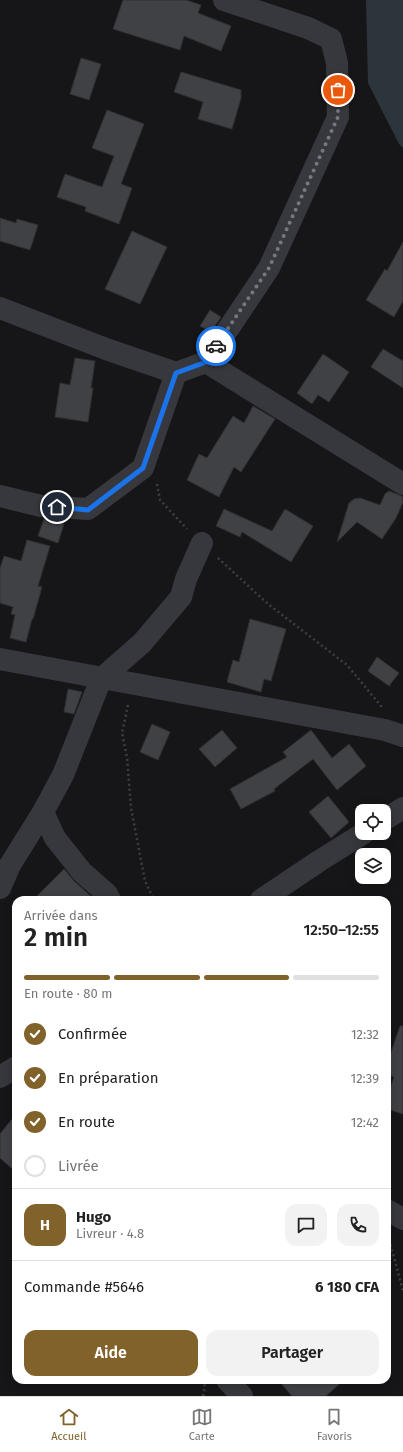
<!DOCTYPE html>
<html lang="fr">
<head>
<meta charset="utf-8">
<style>
  body { margin:0; font-family:"Fira Sans",sans-serif; background:#f2f2f2; color:#222; height:100vh; display:flex; flex-direction:column; font-size:15px; white-space:nowrap }
  * { box-sizing:border-box; margin:0 }
  p { font-size:13px; color:#767676 }
  .icon { flex:none; width:22px; height:22px; fill:none; stroke:currentColor; stroke-width:2; stroke-linecap:round; stroke-linejoin:round }
  .map { position:relative; flex:1; overflow:hidden }
  .details { position:absolute; left:12px; top:896px; width:379px; height:488px; display:flex; flex-direction:column; background:#fff; border-radius:12px; box-shadow:0 2px 10px #0003 }
  .details>* { flex:none }
  .tools { position:absolute; left:355px; top:804px; display:grid; gap:8px }
  .tools a { display:grid; place-items:center; width:36px; height:36px; border-radius:8px; background:#fff; box-shadow:0 2px 10px #0003; font-size:20px }
  .pin { position:absolute; display:grid; place-items:center; width:34px; height:34px; color:#fff; margin:-17px; border:2px solid #fff; border-radius:50%; box-shadow:0 1px 4px #0007 }
  .courier { position:absolute; display:grid; place-items:center; width:40px; height:40px; margin:-20px; border:3px solid #1a73e8; border-radius:50%; background:#fff; color:#222; box-shadow:0 1px 5px #0007 }
  .summary em { font-style:normal; font-weight:600 }
  .summary div { display:flex; flex-direction:column-reverse }
  .summary { display:flex; align-items:center; justify-content:space-between; height:68px; padding:0 12px }
  h1 { font-size:26px; font-weight:600; line-height:30px }
  .bar { display:grid; grid-template-columns:repeat(4,1fr); gap:6px 4px; align-content:center; height:48px; padding:0 12px }
  .bar i { height:5px; border-radius:3px; background:#e0e0e0 }
  .bar .active { background:#80622a }
  .bar p { grid-column:span 4 }
  .line { display:flex; align-items:center; gap:10px; padding:0 12px; border-top:1px solid #e0e0e0 }
  .line div { flex:1 }
  .round { display:grid; place-items:center; flex:none; width:42px; height:42px; border-radius:12px; background:#f2f2f2 }
  ol { padding:0 12px; list-style:none }
  li { display:flex; align-items:center; gap:12px; height:44px }
  li p { margin-inline-start:auto }
  li .icon { padding:4px; border-radius:50%; background:#80622a; color:#fff; stroke-width:4 }
  li:last-child { color:#767676 }
  li i { width:22px; height:22px; border:2px solid #e0e0e0; border-radius:50% }
  .button { display:flex; gap:8px; margin-top:auto; padding:8px 12px }
  .button a { flex:1; height:46px; border-radius:12px; background:#80622a; color:#fff; font-size:16px; font-weight:600; line-height:46px; text-align:center }
  .button a+a { background:#f2f2f2; color:#222 }
  .tab-bar { display:flex; justify-content:space-around; align-items:center; height:56px; border-top:1px solid #e0e0e0; background:#fff; font-size:11px; color:#767676 }
  .tab-bar a { display:grid; justify-items:center; gap:2px }
  .tab-bar .active { color:#80622a }
  .map>svg:first-child { display:block }
  .water { fill:#2c353c }
  .building { fill:#404145; stroke:#303034 }
  .lines { fill:none; stroke-linecap:round; stroke-linejoin:round }
  .path { stroke:#3d3f44; stroke-width:2.5; stroke-dasharray:2 3; stroke-linecap:butt }
  .minor { stroke:#37383d; stroke-width:22 }
  .done { stroke:#757880; stroke-width:4; stroke-dasharray:0 7.2 }
  .route { stroke:#1a73e8; stroke-width:5 }
</style>
</head>
<body>
<div class="map">
<svg width="403" height="1396" viewBox="0 0 403 1396">
  <rect width="100%" height="100%" fill="#161618"/>
  <polygon class="water" points="366,0 403,0 403,148 399,144 368,83"/>
  <g class="building">
    <polygon points="123,0 186,0 201,5 198,13 231,26 221,51 184,36 180,50 113,29"/>
    <polygon points="81,58 101,64 89,100 70,94"/>
    <polygon points="181,72 241,90 241,98 232,129 198,119 203,102 174,92"/>
    <polygon points="107,110 144,124 121,184 132,188 119,224 85,211 86,207 57,197 65,174 102,187 114,156 92,148"/>
    <polygon points="0,218 16,223 17,219 38,225 30,250 0,241"/>
    <polygon points="132,231 167,247 140,304 105,289"/>
    <polygon points="403,242 403,301 394,317 366,300 385,269 387,271"/>
    <polygon points="210,310 221,317 211,332 200,326"/>
    <polygon points="383,349 403,361 403,388 371,367"/>
    <polygon points="323,354 349,372 329,402 318,395 312,404 297,393"/>
    <polygon points="75,358 95,361 91,388 93,388 88,422 55,417 60,383 70,385"/>
    <polygon points="253,406 275,419 241,472 234,467 219,497 187,480 199,454 207,458 233,416 244,423"/>
    <polygon points="389,491 402,496 403,502 396,518 382,539 357,522 337,542 349,503 354,499 360,498 380,505 385,494"/>
    <polygon points="224,509 272,531 285,509 313,526 291,562 242,532 240,537 216,526"/>
    <polygon points="44,519 49,519 64,524 58,543 38,536"/>
    <polygon points="27,540 50,546 38,586 42,587 33,619 32,619 26,642 10,638 15,615 11,614 13,607 0,603 0,568 4,556 21,561"/>
    <polygon points="250,619 286,629 271,681 264,679 261,692 227,682 233,660 239,662"/>
    <polygon points="377,657 399,673 389,686 368,671"/>
    <polygon points="68,689 82,692 74,714 64,712"/>
    <polygon points="152,724 170,732 158,760 140,752"/>
    <polygon points="222,730 237,748 215,767 199,749"/>
    <polygon points="311,730 332,758 349,744 366,766 337,790 313,759 274,789 275,791 241,809 230,789 287,757 283,752"/>
    <polygon points="328,796 349,822 331,838 309,812"/>
    <polygon points="64,869 74,881 95,900 33,900"/>
    <polygon points="400,1026 403,1026 403,1114 387,1109 387,1097 394,1077 387,1074 387,1064"/>
    <polygon points="16,1114 16,1172 0,1158 0,1134"/>
    <polygon points="278,1380 344,1380 326,1396 292,1396"/>
  </g>
  <g class="lines">
    <g class="path">
      <polyline points="157,484 160,500 187,529"/>
      <polyline points="218,558 268,604 347,665 381,706 381,708"/>
      <polyline points="128,705 122,733 127,757 131,808 145,881 154,900"/>
      <polyline points="388,1235 403,1291"/>
      <polyline points="203,1396 205,1387 203,1380"/>
    </g>
    <g class="minor">
      <polyline points="0,308 106,349 176,373 206,362 269,268 338,117 337,63 331,39 308,28 224,0"/>
      <polyline points="206,362 403,484"/>
      <polyline points="0,496 41,506 88,509 143,468 176,373"/>
      <polyline points="0,659 385,730 403,736"/>
      <polyline points="43,812 55,838 82,872 107,894 110,900"/>
      <polyline points="384,820 403,808"/>
      <polyline points="0,888 10,865 43,812 63,775 101,679 142,643 181,597 186,579 202,543"/>
      <polyline points="261,900 319,861 364,833"/>
      <polyline points="0,1077 16,1067"/>
      <polyline points="387,1210 403,1219"/>
      <polyline points="227,1380 242,1396"/>
    </g>
  </g>
  <g class="lines">
    <polyline class="done" points="216,346 269,268 338,117 338,90"/>
    <polyline class="route" points="57,507 88,510 143,468 176,373 206,362 216,346"/>
  </g>
</svg>
<div class="tools">
<a><svg class="icon" aria-label="locate" viewBox="0 0 24 24"><circle cx="12" cy="12" r="6"/><path d="M12 2v4M12 18v4M2 12h4M18 12h4"/></svg></a>
<a><svg class="icon" aria-label="layers" viewBox="0 0 24 24"><path d="M12 4l9 5-9 5-9-5zM3 14l9 5 9-5"/></svg></a>
</div>
<div class="pin" style="left:338px;top:90px;background:#ea580c"><svg class="icon" aria-label="bag" viewBox="0 0 24 24"><path d="M5 8h14l-1 12H6zM9 8a3 3 0 0 1 6 0"/></svg></div>
<div class="pin" style="left:57px;top:507px;background:#1f2937"><svg class="icon" aria-label="home" viewBox="0 0 24 24"><path d="M3 11l9-7 9 7M6 9v11h12V9"/></svg></div>
<div class="courier" style="left:216px;top:346px"><svg class="icon" aria-label="car" viewBox="0 0 24 24"><path d="M5 17H2v-5l4-1 3-4h7l3 4 3 1v5h-3M9 17h6M6 11h13"/><circle cx="7" cy="17" r="2"/><circle cx="17" cy="17" r="2"/></svg></div>
<section class="details">
<div class="summary"><div><h1>2 min</h1><p>Arrivée dans</p></div><em>12:50–12:55</em></div>
<div class="bar"><i class="active"></i><i class="active"></i><i class="active"></i><i></i><p>En route · 80 m</p></div>
<ol>
<li><svg class="icon" aria-label="check" viewBox="0 0 24 24"><path d="M5 12l5 5 9-10"/></svg>Confirmée<p>12:32</p></li>
<li><svg class="icon" aria-label="check" viewBox="0 0 24 24"><path d="M5 12l5 5 9-10"/></svg>En préparation<p>12:39</p></li>
<li><svg class="icon" aria-label="check" viewBox="0 0 24 24"><path d="M5 12l5 5 9-10"/></svg>En route<p>12:42</p></li>
<li><i></i>Livrée</li>
</ol>
<div class="line" style="height:72px"><b class="round" style="background:#80622a;color:#fff">H</b><div><b>Hugo</b><p>Livreur · 4.8</p></div><a class="round"><svg class="icon" aria-label="chat" viewBox="0 0 24 24"><path d="M4 5h16v11H9l-5 4z"/></svg></a><a class="round"><svg class="icon" aria-label="phone" viewBox="0 0 24 24"><path d="M5 4h4l2 5-3 2q2 4 5 5l2-3 5 2v4C11 20 4 13 5 4z"/></svg></a></div>
<div class="line" style="height:52px"><div>Commande #5646</div><b>6 180 CFA</b></div>
<div class="button"><a>Aide</a><a>Partager</a></div>
</section>
</div>
<nav class="tab-bar">
<a class="active"><svg class="icon" aria-label="home" viewBox="0 0 24 24"><path d="M3 11l9-7 9 7M6 9v11h12V9"/></svg>Accueil</a>
<a><svg class="icon" aria-label="map" viewBox="0 0 24 24"><path d="M3 6l6-2 6 2 6-2v14l-6 2-6-2-6 2zM9 4v14M15 6v14"/></svg>Carte</a>
<a><svg class="icon" aria-label="saved" viewBox="0 0 24 24"><path d="M7 4h10v16l-5-4-5 4z"/></svg>Favoris</a>
</nav>
</body>
</html>
